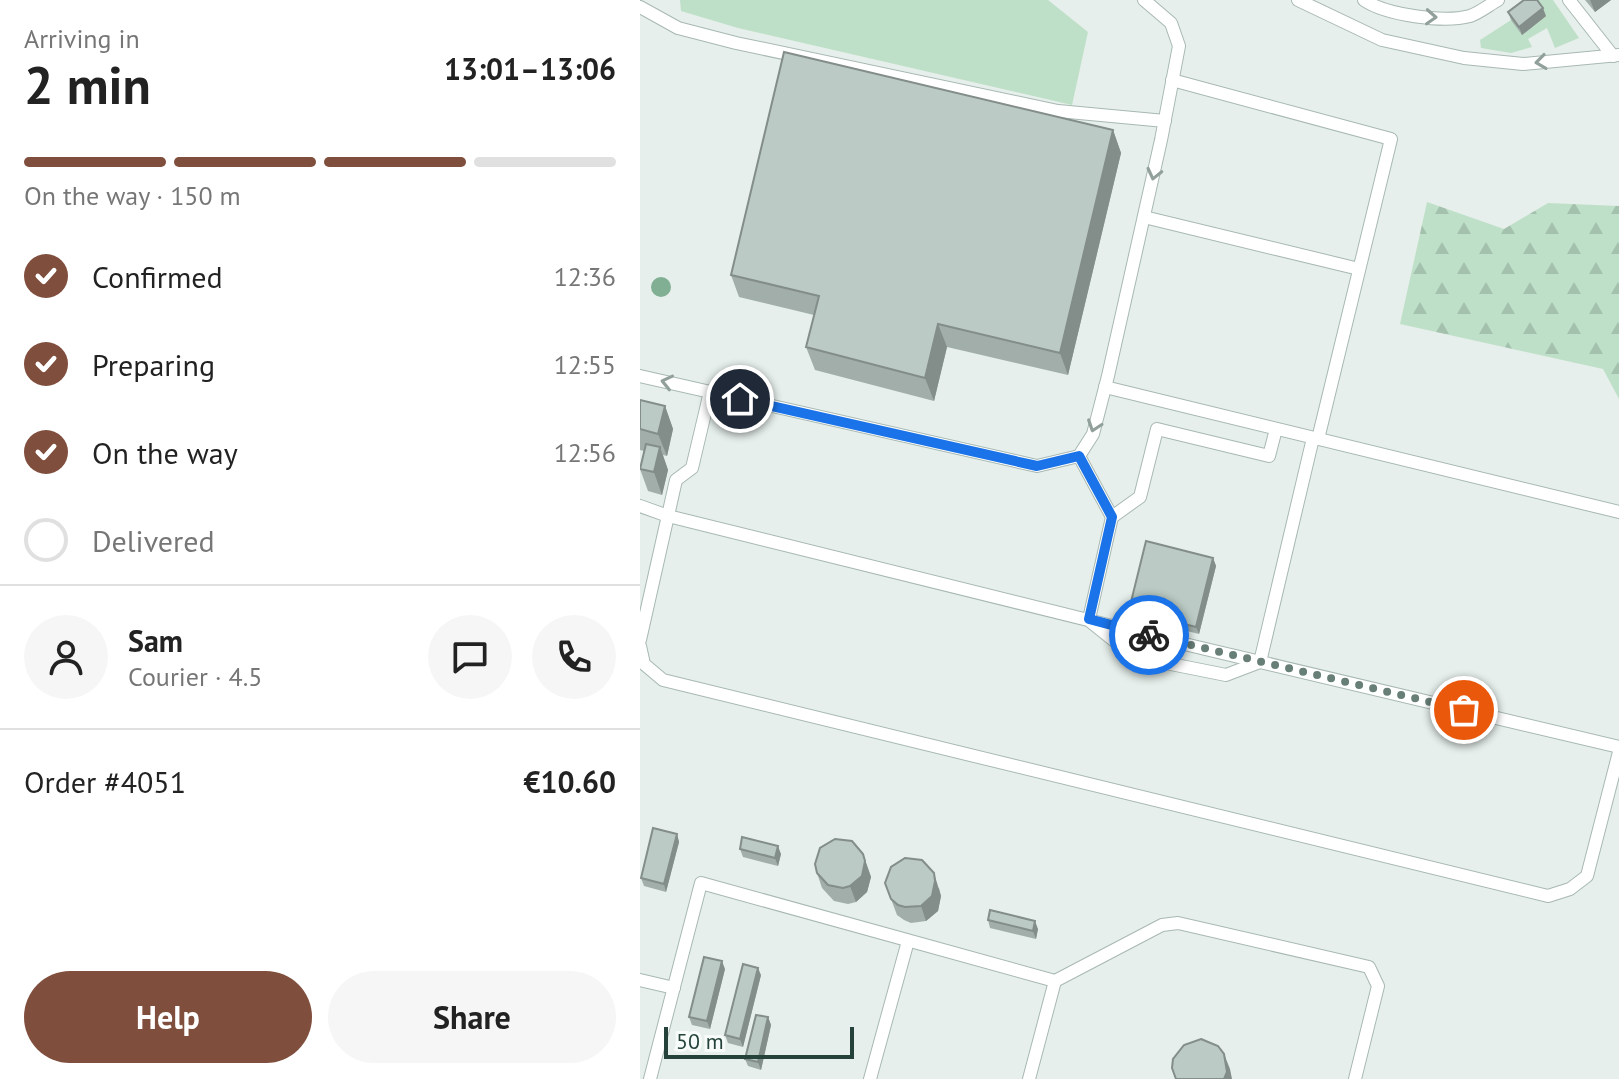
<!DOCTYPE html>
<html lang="en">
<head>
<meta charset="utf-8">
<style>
  body { margin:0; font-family:"PT Sans",sans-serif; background:#f6f6f6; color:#222; height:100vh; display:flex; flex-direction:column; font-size:30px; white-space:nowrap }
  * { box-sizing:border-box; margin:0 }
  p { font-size:26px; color:#767676 }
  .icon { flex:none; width:44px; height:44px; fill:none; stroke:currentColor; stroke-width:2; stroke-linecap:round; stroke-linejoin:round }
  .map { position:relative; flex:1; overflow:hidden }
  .drawer { display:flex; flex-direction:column; background:#fff; width:640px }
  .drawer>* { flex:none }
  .scale { position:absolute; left:24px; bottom:20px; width:190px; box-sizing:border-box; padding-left:8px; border:4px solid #24423a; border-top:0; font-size:22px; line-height:28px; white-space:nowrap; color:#24423a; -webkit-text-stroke:6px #f7fbf9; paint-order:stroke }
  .pin { position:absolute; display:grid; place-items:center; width:68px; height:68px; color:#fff; margin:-34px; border:4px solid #fff; border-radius:50%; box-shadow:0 2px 8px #0007 }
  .courier { position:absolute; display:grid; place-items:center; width:80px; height:80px; margin:-40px; border:6px solid #1a73e8; border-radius:50%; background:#fff; color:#222; box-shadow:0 2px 10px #0007 }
  .overview em { font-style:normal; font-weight:700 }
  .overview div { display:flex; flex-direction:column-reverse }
  .overview { display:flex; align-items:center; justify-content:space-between; height:136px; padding:0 24px }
  h1 { font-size:52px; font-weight:700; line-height:60px }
  .bar { display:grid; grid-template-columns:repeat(4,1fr); gap:12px 8px; align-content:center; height:96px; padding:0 24px }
  .bar i { height:10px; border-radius:6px; background:#e0e0e0 }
  .bar .active { background:#804e3d }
  .bar p { grid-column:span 4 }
  .line { display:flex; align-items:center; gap:20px; padding:0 24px; border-top:2px solid #e0e0e0 }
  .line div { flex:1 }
  .round { display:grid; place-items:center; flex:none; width:84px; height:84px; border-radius:42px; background:#f6f6f6 }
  ol { padding:0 24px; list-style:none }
  li { display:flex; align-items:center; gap:24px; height:88px }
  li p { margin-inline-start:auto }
  li .icon { padding:8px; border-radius:50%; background:#804e3d; color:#fff; stroke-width:4 }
  li:last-child { color:#767676 }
  li i { width:44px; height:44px; border:4px solid #e0e0e0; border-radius:50% }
  .primary-button { display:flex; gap:16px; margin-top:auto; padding:16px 24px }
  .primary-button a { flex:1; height:92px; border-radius:48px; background:#804e3d; color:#fff; font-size:32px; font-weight:700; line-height:92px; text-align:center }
  .primary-button a+a { background:#f6f6f6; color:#222 }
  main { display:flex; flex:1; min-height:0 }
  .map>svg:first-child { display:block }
  .green { fill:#bfe0c8 }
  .forest { fill:url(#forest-firs) }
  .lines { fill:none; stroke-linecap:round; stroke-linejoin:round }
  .service-casing { stroke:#a8b8b2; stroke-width:14 }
  .service { stroke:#fff; stroke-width:12 }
  .tree { fill:#80af93 }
  .wall { fill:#a1aea9 }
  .shaded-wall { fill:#838d89 }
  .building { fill:#bbcac4; stroke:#838d89; stroke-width:2 }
  .oneway { stroke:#92a09c }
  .done { stroke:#687f78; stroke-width:8; stroke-dasharray:0 14.4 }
  .route { stroke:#1a73e8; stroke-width:10 }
</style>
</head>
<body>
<main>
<section class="drawer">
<div class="overview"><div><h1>2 min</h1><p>Arriving in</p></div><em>13:01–13:06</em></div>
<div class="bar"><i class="active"></i><i class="active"></i><i class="active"></i><i></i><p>On the way · 150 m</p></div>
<ol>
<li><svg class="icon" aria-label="check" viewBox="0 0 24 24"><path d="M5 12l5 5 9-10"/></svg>Confirmed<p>12:36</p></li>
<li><svg class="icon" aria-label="check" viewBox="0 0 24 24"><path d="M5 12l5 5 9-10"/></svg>Preparing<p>12:55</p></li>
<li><svg class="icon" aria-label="check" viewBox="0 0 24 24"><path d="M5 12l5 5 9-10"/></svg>On the way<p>12:56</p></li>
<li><i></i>Delivered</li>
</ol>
<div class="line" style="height:144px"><a class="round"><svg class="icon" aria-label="person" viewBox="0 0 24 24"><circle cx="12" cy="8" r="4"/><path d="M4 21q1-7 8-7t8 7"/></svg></a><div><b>Sam</b><p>Courier · 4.5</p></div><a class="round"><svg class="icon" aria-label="chat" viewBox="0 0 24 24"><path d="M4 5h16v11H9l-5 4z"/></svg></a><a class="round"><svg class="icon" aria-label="phone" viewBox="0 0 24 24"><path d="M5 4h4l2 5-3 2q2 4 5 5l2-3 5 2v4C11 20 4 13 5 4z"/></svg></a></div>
<div class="line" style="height:104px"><div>Order #4051</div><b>€10.60</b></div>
<div class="primary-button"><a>Help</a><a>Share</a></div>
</section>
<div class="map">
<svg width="979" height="1079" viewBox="0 0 979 1079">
  <defs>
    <pattern id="forest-firs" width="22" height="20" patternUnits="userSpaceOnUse" patternTransform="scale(2)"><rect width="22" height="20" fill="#bfe0c8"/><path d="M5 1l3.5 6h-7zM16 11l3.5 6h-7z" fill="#a4c1ad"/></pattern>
  </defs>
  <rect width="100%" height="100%" fill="#e6efeb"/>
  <g class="green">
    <polygon points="40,0 408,0 448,32 432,105 98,28 41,11"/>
    <polygon points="890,0 913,0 939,38 915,48 907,28 888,39 892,47 871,53 841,48 840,40 871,20"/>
  </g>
  <polygon class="forest" points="787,202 864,229 908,203 979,206 979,399 963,369 760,324"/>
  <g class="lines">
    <defs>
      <g id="service">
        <polyline points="658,0 742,40 824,58 883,64 979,55"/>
        <path d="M724,0c22,15 79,23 106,16 9,-3 19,-11 28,-16"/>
        <polyline points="929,0 973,56"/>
        <polyline points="0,7 38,28 96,43 418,111 525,121"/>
        <polyline points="532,80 751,139 678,439"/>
        <polyline points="504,217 719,269"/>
        <polyline points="0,376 397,466 439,456 453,434 468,376 521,140 539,46 531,23 504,0"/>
        <polyline points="465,387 979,512"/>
        <polyline points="439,456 472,517 449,619"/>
        <polyline points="0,506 28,516 557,647 979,747"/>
        <polyline points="472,517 500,497 517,429 629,456 636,429"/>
        <polyline points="451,622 481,646 506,659 586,675 620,662"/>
        <polyline points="0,640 36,480 52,468 70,392"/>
        <polyline points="0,646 4,664 23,680 908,896 930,889 947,876 979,752"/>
        <polyline points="620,662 673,438"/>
        <polyline points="0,980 34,988"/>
        <polyline points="10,1079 61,883 415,981 522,925 538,923 729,967 738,986 715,1079"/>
        <polyline points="230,1079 268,941"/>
        <polyline points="389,1079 415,981"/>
      </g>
    </defs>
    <use href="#service" class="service-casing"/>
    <use href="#service" class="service"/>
  </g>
  <circle class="tree" cx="21" cy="287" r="10"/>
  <g class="wall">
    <polygon points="945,0 971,0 955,12"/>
    <polygon points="868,12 906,16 882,35 871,20"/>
    <polygon points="473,130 481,153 428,375 307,347 294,401 175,370 166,347 174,315 99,297 91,275"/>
    <polygon points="0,400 25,406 33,429 27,456 23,455 28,470 22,495 8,491 0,469 4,451 0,450"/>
    <polygon points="573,558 576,566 559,634 491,617 489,610"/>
    <polygon points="37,834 39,842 26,892 4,886 1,878"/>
    <polygon points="100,849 141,854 138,866 103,857"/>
    <polygon points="223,854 231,877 227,892 216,902 208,904 194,901 182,888 177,873"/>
    <polygon points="245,883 299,888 301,896 298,911 286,921 271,923 264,920 257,915"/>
    <polygon points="348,920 398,929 396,939 350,928"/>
    <polygon points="85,969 70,1029 52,1025 49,1017"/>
    <polygon points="121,975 103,1047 88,1043 85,1035"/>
    <polygon points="128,1017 131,1025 121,1070 108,1066 105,1059"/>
  </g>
  <g class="shaded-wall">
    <polygon points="950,0 971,0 955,12"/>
    <polygon points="903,8 906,16 882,35 879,27"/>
    <polygon points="473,130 481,153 428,375 420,353"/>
    <polygon points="298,324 307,347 294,401 285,378"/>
    <polygon points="25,406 33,429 27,456 18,434"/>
    <polygon points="20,447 28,470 22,495 14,472"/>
    <polygon points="573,558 576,566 559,634 556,627"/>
    <polygon points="37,834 39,842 26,892 24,884"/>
    <polygon points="138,846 141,854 138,866 135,858"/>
    <polygon points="223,854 231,877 227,892 216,902 210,886"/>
    <polygon points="294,873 301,896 298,911 286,921 281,906"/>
    <polygon points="395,921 398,929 396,939 393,931"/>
    <polygon points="82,961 85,969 70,1029 67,1021"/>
    <polygon points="118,968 121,975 103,1047 100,1039"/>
    <polygon points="128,1017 131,1025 121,1070 118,1062"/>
    <polygon points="584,1054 590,1069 592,1079 584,1079"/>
  </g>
  <g class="building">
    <polygon points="884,0 897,0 903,8 879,27 868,12"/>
    <polygon points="144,52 473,130 420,353 298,324 285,378 166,347 179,296 91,275"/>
    <polygon points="0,400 25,406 18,434 0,429"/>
    <polygon points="6,444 20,447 14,472 0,469"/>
    <polygon points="506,541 573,558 556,627 489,610"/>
    <polygon points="13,828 37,834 24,884 1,878"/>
    <polygon points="102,837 138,846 135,858 100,849"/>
    <polygon points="195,839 212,841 223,854 225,861 222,876 210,886 203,888 188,885 177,873 175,864 180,848"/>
    <polygon points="265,858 282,860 294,873 295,881 292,896 281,906 265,907 258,905 251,899 245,883 251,867"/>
    <polygon points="350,910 395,921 393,931 348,920"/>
    <polygon points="64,957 82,961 67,1021 49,1017"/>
    <polygon points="103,964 118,968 100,1039 85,1035"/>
    <polygon points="116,1015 128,1017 118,1062 105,1059"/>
    <polygon points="561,1039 578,1046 584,1054 587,1072 584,1079 536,1079 532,1068 533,1059 544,1045"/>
  </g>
  <defs><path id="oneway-chevron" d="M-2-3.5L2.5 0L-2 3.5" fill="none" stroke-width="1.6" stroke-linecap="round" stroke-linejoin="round" transform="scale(2)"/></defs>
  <g class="oneway">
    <use href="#oneway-chevron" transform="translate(791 17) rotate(3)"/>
    <use href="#oneway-chevron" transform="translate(901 62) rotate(172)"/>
    <use href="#oneway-chevron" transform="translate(514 174) rotate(103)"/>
    <use href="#oneway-chevron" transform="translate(27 382) rotate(-167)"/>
    <use href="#oneway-chevron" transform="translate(454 426) rotate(109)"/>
  </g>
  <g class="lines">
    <polyline class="done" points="509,635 824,710"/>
    <polyline class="route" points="100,399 397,466 439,456 472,517 449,619 509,635"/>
  </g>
</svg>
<div class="scale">50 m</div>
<div class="pin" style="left:824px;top:710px;background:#ea580c"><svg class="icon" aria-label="bag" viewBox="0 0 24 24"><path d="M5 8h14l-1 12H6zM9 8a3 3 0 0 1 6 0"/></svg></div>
<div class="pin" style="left:100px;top:399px;background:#1f2937"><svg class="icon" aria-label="home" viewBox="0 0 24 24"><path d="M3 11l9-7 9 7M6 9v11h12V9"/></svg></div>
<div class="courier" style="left:509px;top:635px"><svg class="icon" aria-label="bike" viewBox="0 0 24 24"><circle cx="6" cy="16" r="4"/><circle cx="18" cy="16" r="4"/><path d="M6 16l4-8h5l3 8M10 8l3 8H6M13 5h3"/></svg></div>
</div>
</main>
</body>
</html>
